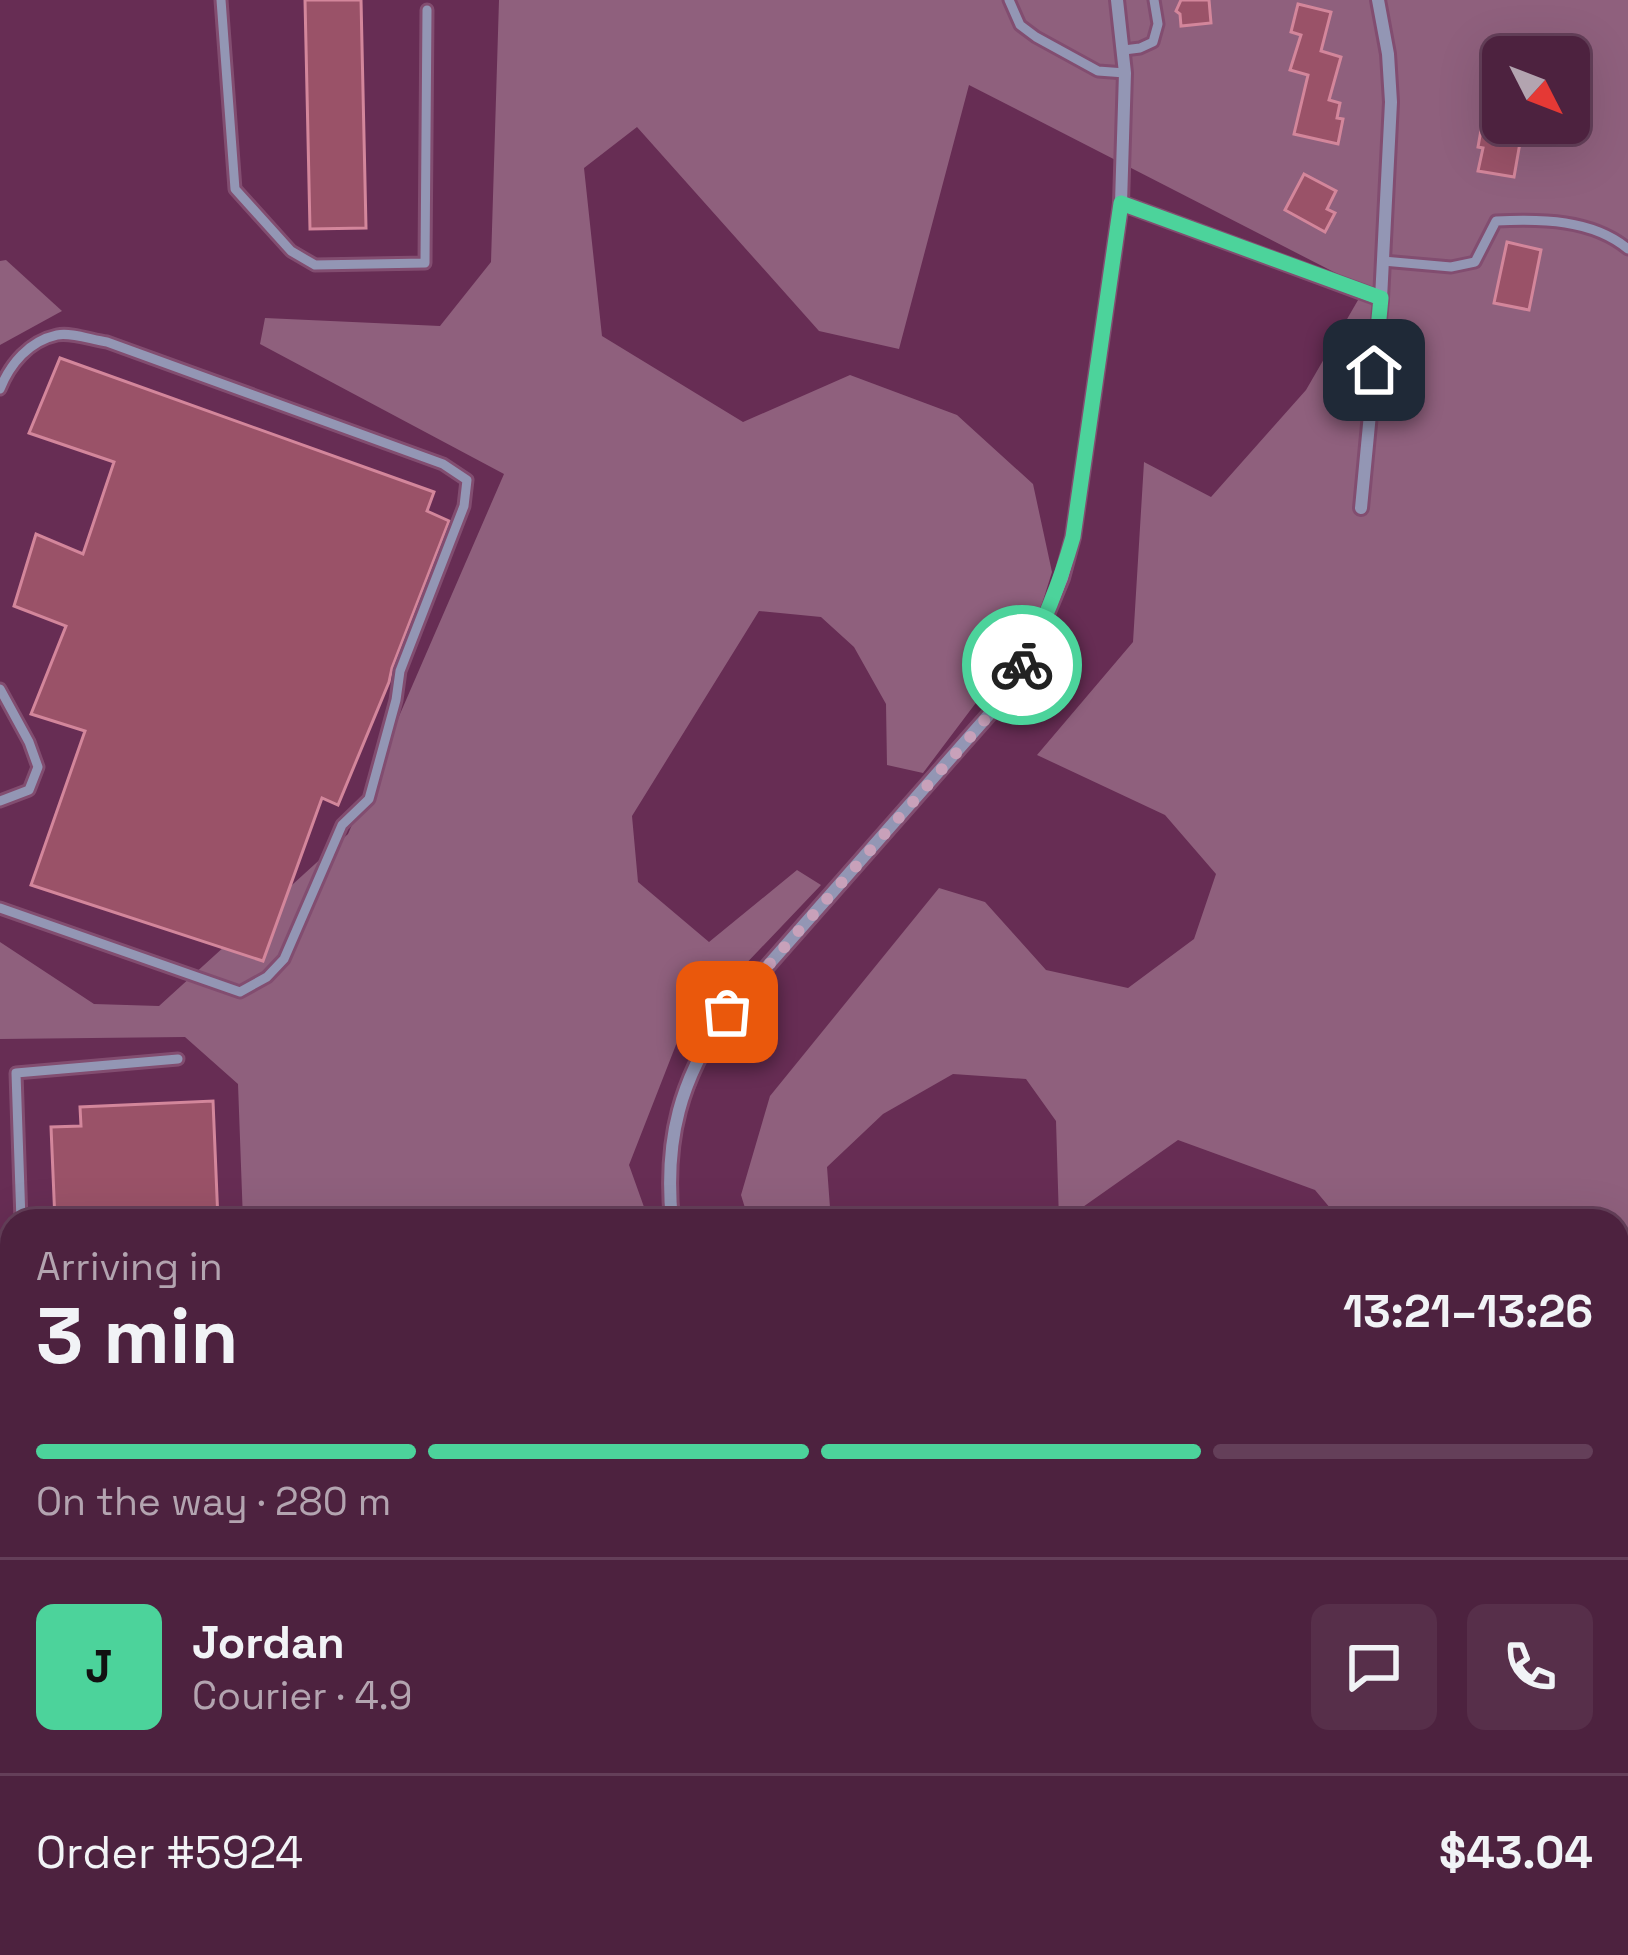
<!DOCTYPE html>
<html lang="en">
<head>
<meta charset="utf-8">
<style>
  body { margin:0; font-family:"Space Grotesk",sans-serif; background:#572f4a; color:#f1f3f6; height:100vh; display:flex; flex-direction:column; font-size:45px; white-space:nowrap }
  * { box-sizing:border-box; margin:0 }
  p { font-size:39px; color:#b3a4b0 }
  .icon { flex:none; width:66px; height:66px; fill:none; stroke:currentColor; stroke-width:2; stroke-linecap:round; stroke-linejoin:round }
  .map { position:relative; flex:1; overflow:hidden }
  .sheet { position:absolute; left:0px; top:1209px; width:1629px; height:747px; display:flex; flex-direction:column; background:#4d223f; border-radius:36px 36px 0 0; box-shadow:0 12px 48px #0002,0 0 0 3px #643f59 }
  .sheet>* { flex:none }
  .needle { width:78px; rotate:132deg }
  .fabs { position:absolute; left:1482px; top:36px; display:grid; gap:24px }
  .fabs a { display:grid; place-items:center; width:108px; height:108px; border-radius:18px; background:#4d223f; box-shadow:0 12px 48px #0002,0 0 0 3px #643f59; font-size:60px }
  .pin { position:absolute; display:grid; place-items:center; width:102px; height:102px; color:#fff; margin:-51px; border-radius:24px; box-shadow:0 6px 18px #0006 }
  .courier { position:absolute; display:grid; place-items:center; width:120px; height:120px; margin:-60px; border:9px solid #4cd39b; border-radius:50%; background:#fff; color:#222; box-shadow:0 3px 15px #0007 }
  .head em { font-style:normal; font-weight:800 }
  .head div { display:flex; flex-direction:column-reverse }
  .head { display:flex; align-items:center; justify-content:space-between; height:204px; padding:0 36px }
  h1 { font-size:78px; font-weight:800; line-height:90px }
  .bar { display:grid; grid-template-columns:repeat(4,1fr); gap:18px 12px; align-content:center; height:144px; padding:0 36px }
  .bar i { height:15px; border-radius:9px; background:#643f59 }
  .bar .current { background:#4cd39b }
  .bar p { grid-column:span 4 }
  .line { display:flex; align-items:center; gap:30px; padding:0 36px; border-top:3px solid #643f59 }
  .line div { flex:1 }
  .round { display:grid; place-items:center; flex:none; width:126px; height:126px; border-radius:18px; background:#572f4a }
  .map>svg:first-child { display:block }
  .green { fill:#8f607d; fill-rule:evenodd }
  .building { fill:#9a5268; stroke:#d3869b; stroke-width:3 }
  .lines { fill:none; stroke-linecap:round; stroke-linejoin:round }
  .lane-casing { stroke:#824d70; stroke-width:15 }
  .street-casing { stroke:#824d70; stroke-width:18 }
  .lane { stroke:#9396b4; stroke-width:9 }
  .street { stroke:#9396b4; stroke-width:12 }
  .done { stroke:#c8a1ba; stroke-width:12; stroke-dasharray:0 21.6 }
  .route { stroke:#4cd39b; stroke-width:15 }
</style>
</head>
<body>
<div class="map">
<svg width="1628" height="1955" viewBox="0 0 1628 1955">
  <rect width="100%" height="100%" fill="#672d54"/>
  <g class="green">
    <path d="M499,0h1129v1525l-11,8v-312h-276l-26,-31 -137,-50 -115,81h-4l-3,-100 -30,-42 -73,-5 -70,40 -56,53 4,54h-82l-8,-26 29,-99 169,-208 46,14 61,68 82,18 66,-49 22,-65 -51,-59 -128,-60 96,-113 11,-180 67,35 95,-107 59,-102 -396,-203 -70,264 -80,-18 -182,-204 -53,41 18,168 141,86 107,-47 107,40 76,69 19,88 -16,51 -113,150 -36,-8 -1,-61 -32,-57 -33,-30 -62,-6 -127,205 6,66 71,60 88,-72 24,15 -140,147 -52,133 20,56h-406l-5,-137 -53,-47 -185,2v-97l94,62 65,2 189,-172 156,-360 -244,-130 5,-26 175,8 51,-64zM1503,57h66v66h-66z"/>
    <polygon points="6,260 62,311 0,345 0,261"/>
    <polygon points="1617,1652 1628,1670 1628,1955 1188,1955 1213,1944 1617,1944"/>
    <polygon points="525,1944 710,1944 726,1955 477,1955"/>
    <polygon points="878,1944 1145,1944 1153,1955 818,1955"/>
  </g>
  <g class="building">
    <polygon points="305,0 361,0 366,228 310,229"/>
    <polygon points="1181,0 1209,0 1211,23 1181,26 1180,14 1176,11"/>
    <polygon points="1298,4 1331,12 1321,51 1341,57 1329,100 1340,103 1337,118 1343,119 1338,144 1294,134 1308,75 1290,70 1301,35 1291,32"/>
    <polygon points="1481,130 1521,137 1514,177 1478,171 1483,148 1478,147"/>
    <polygon points="1304,174 1336,191 1327,209 1335,213 1325,232 1285,210"/>
    <polygon points="1507,242 1541,250 1529,310 1494,303"/>
    <polygon points="60,358 434,492 427,511 449,521 392,668 389,682 338,805 322,798 263,961 31,885 85,731 31,714 66,626 14,606 36,534 83,554 114,462 29,433"/>
    <polygon points="213,1101 218,1221 55,1221 51,1127 81,1126 80,1107"/>
  </g>
  <g class="lines">
    <defs>
      <g id="lane">
        <polyline points="221,0 235,189 291,251 315,265 425,263 427,10"/>
        <polyline points="1009,0 1020,25 1036,37 1098,71 1125,73"/>
        <polyline points="1124,50 1140,48 1153,42 1158,24 1154,0"/>
        <path d="M1383,261l68,6 24,-5 21,-41c45,-2 96,-2 132,28"/>
        <path d="M0,389c10,-25 29,-48 57,-54 14,-3 35,5 50,7l336,122 24,16 -3,26 -64,165 -4,29 -27,99 -27,26 -58,134 -17,18 -27,15 -240,-84"/>
        <polyline points="0,689 29,742 38,767 29,790 0,801"/>
        <polyline points="21,1221 16,1073 178,1059"/>
        <polyline points="0,1538 12,1531"/>
        <polyline points="378,1944 391,1944"/>
      </g>
      <g id="street">
        <polyline points="1117,0 1125,73 1121,203"/>
        <polyline points="1361,508 1381,299 1391,102 1388,54 1378,0"/>
        <path d="M672,1221c-8,-82 8,-142 55,-209l266,-302 24,-36 25,-48 20,-48 11,-41 48,-334 260,96"/>
        <polyline points="1617,1464 1628,1464"/>
      </g>
    </defs>
    <use href="#lane" class="lane-casing"/>
    <use href="#street" class="street-casing"/>
    <use href="#lane" class="lane"/>
    <use href="#street" class="street"/>
  </g>
  <g class="lines">
    <polyline class="done" points="727,1012 965,743 993,710 1022,665"/>
    <path class="route" d="M1022,665c22,-41 38,-83 51,-128l48,-334 260,95 -7,72"/>
  </g>
</svg>
<div class="fabs">
<a><svg class="needle" viewBox="-14 -14 28 28"><path d="M0-13l5 13h-10z" fill="#e53935"/><path d="M0 13l5-13h-10z" fill="#b3a4b0"/></svg></a>
</div>
<div class="pin" style="left:727px;top:1012px;background:#ea580c"><svg class="icon" aria-label="bag" viewBox="0 0 24 24"><path d="M5 8h14l-1 12H6zM9 8a3 3 0 0 1 6 0"/></svg></div>
<div class="pin" style="left:1374px;top:370px;background:#1f2937"><svg class="icon" aria-label="home" viewBox="0 0 24 24"><path d="M3 11l9-7 9 7M6 9v11h12V9"/></svg></div>
<div class="courier" style="left:1022px;top:665px"><svg class="icon" aria-label="bike" viewBox="0 0 24 24"><circle cx="6" cy="16" r="4"/><circle cx="18" cy="16" r="4"/><path d="M6 16l4-8h5l3 8M10 8l3 8H6M13 5h3"/></svg></div>
<section class="sheet">
<div class="head"><div><h1>3 min</h1><p>Arriving in</p></div><em>13:21–13:26</em></div>
<div class="bar"><i class="current"></i><i class="current"></i><i class="current"></i><i></i><p>On the way · 280 m</p></div>
<div class="line" style="height:216px"><b class="round" style="background:#4cd39b;color:#111">J</b><div><b>Jordan</b><p>Courier · 4.9</p></div><a class="round"><svg class="icon" aria-label="chat" viewBox="0 0 24 24"><path d="M4 5h16v11H9l-5 4z"/></svg></a><a class="round"><svg class="icon" aria-label="phone" viewBox="0 0 24 24"><path d="M5 4h4l2 5-3 2q2 4 5 5l2-3 5 2v4C11 20 4 13 5 4z"/></svg></a></div>
<div class="line" style="height:156px"><div>Order #5924</div><b>$43.04</b></div>
</section>
</div>
</body>
</html>
